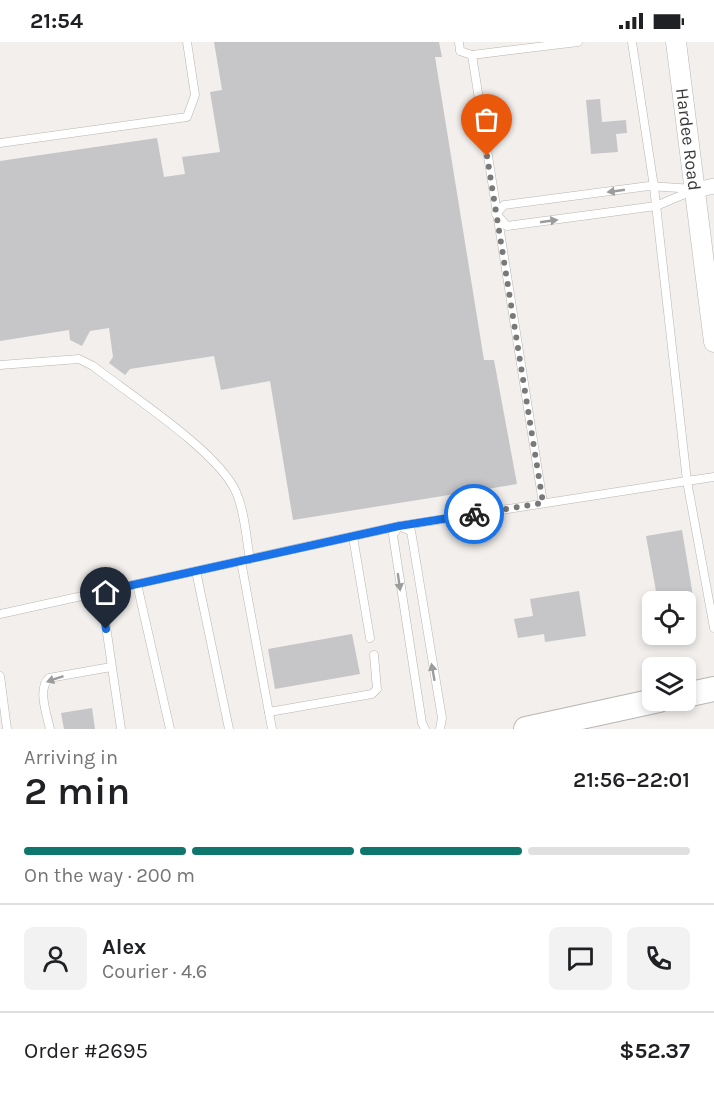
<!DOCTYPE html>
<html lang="en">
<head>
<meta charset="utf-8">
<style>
  body { margin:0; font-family:Karla,sans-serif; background:#f2f2f2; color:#202124; height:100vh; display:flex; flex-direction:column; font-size:22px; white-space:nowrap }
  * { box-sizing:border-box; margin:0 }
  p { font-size:20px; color:#757577 }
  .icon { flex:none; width:33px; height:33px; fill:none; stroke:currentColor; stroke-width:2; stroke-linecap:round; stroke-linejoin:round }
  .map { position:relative; height:687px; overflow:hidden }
  .side { display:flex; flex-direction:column; background:#fff; flex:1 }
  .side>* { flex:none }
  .fabs { position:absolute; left:642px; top:549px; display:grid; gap:12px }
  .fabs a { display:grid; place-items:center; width:54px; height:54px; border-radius:9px; background:#fff; box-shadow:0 3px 9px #0003; font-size:30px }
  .pin { position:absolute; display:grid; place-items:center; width:51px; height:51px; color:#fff; margin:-62px -26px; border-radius:50% 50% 50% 0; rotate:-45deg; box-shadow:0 0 6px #0007 }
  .pin .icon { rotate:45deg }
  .courier { position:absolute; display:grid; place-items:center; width:60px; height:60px; margin:-30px; border:4px solid #1a73e8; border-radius:50%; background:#fff; color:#222; box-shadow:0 2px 8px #0007 }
  .summary em { font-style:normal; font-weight:600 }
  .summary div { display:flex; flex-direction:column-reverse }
  .summary { display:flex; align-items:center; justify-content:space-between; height:102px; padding:0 24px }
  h1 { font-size:39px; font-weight:600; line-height:45px }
  .bar { display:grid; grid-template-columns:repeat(4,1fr); gap:9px 6px; align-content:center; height:72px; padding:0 24px }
  .bar i { height:8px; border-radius:4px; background:#e0e0e0 }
  .bar .current { background:#0f766e }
  .bar p { grid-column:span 4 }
  .line { display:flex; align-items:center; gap:15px; padding:0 24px; border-top:2px solid #e0e0e0 }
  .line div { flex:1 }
  .round { display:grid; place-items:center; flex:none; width:63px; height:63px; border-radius:9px; background:#f2f2f2 }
  .status { display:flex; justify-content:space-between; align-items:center; height:42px; padding:0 30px; background:#fff; direction:ltr }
  .status svg { height:16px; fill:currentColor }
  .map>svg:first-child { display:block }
  .building { fill:#c6c6c9 }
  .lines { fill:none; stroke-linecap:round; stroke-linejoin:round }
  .service-casing { stroke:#b8b5b2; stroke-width:9 }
  .minor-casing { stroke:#b8b5b2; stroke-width:16 }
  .tertiary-casing { stroke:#b8b5b2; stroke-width:21 }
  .primary-casing { stroke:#b8b5b2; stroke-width:26 }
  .service { stroke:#fff; stroke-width:8 }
  .minor { stroke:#fff; stroke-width:15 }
  .tertiary { stroke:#fff; stroke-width:20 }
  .primary { stroke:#fff; stroke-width:24 }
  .oneway { fill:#9d9c9c }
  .done { stroke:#7b7978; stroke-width:6; stroke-dasharray:0 10.8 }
  .route { stroke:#1a73e8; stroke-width:8 }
  .labels { text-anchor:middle; stroke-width:4.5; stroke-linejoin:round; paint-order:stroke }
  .street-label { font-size:18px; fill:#3b3a39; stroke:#f2efec }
</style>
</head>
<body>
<div class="status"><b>21:54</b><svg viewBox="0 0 49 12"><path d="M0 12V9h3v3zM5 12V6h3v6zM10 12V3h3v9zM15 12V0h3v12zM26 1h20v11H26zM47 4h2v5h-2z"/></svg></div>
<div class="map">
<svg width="714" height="687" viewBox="0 0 714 687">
  <rect width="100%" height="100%" fill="#f2efec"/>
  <g class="building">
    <polygon points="214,0 439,0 442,15 435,15 484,318 494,318 517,442 293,478 270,339 221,348 214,314 130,327 125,333 109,321 113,315 109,286 90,289 82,304 70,298 69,288 0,299 0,119 157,96 164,135 185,132 182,115 220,110 210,50 222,48"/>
    <polygon points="600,57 602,80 626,78 627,91 616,92 618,110 591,112 586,58"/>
    <polygon points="682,488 694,560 658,560 646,494"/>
    <polygon points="579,549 586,594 545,600 544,592 518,596 514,577 533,574 530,557"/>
    <polygon points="352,592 360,632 275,647 268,607"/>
    <polygon points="92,666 95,687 64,687 61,671"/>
  </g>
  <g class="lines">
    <defs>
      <g id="service">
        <polyline points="459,0 460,9 472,13 543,461"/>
        <polyline points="472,13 578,0"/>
        <polyline points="0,101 187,75 195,53 187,0"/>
        <polyline points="496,172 504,163 649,144 694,147"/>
        <polyline points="497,173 507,184 656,164 694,148"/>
        <path d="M0,323l79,-6 14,7c36,28 126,86 143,126 9,20 10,46 14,67"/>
        <polyline points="714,435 687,439 714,586"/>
        <polyline points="353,495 370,596"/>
        <polyline points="241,519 272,687"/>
        <polyline points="196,529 229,687"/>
        <polyline points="137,542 170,687"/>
        <polyline points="101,550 121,687"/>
        <polyline points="0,572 399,484 687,439 654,145 632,0"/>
        <polyline points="0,634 7,687"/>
        <polyline points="269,670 372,652 377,647 374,613"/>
        <path d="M50,687c-3,-14 -13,-40 -1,-51l62,-11"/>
        <polyline points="425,687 422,681 393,493 399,484 411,489 442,676 440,687"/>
      </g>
      <polyline id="minor" points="695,148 714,144"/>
      <g id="tertiary">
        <path id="s1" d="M676,0l38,300"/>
      </g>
      <g id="primary">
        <polyline points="686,653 714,647"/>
        <polyline points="526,687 659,658"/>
      </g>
    </defs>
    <use href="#service" class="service-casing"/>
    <use href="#minor" class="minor-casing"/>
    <use href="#tertiary" class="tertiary-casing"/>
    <use href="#primary" class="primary-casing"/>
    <use href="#service" class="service"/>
    <use href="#minor" class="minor"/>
    <use href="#tertiary" class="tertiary"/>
    <use href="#primary" class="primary"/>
  </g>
  <defs><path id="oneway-solid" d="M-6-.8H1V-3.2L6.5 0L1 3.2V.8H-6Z" transform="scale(1.5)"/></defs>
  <g class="oneway">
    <use href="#oneway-solid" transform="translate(616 149) rotate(172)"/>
    <use href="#oneway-solid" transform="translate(549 179) rotate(-8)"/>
    <use href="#oneway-solid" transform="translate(399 540) rotate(82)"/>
    <use href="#oneway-solid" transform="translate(433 630) rotate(-100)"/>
    <use href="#oneway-solid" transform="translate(55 637) rotate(161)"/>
  </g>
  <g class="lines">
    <polyline class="done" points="474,472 543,461 487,114"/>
    <polyline class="route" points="106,587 101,550 399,484 474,472"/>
  </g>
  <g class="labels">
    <g class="street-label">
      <text dy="6" stroke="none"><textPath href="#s1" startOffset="98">Hardee Road</textPath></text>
    </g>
  </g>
</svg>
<div class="fabs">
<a><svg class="icon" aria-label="locate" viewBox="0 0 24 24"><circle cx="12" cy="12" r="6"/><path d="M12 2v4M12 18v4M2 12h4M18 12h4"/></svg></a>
<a><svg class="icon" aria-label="layers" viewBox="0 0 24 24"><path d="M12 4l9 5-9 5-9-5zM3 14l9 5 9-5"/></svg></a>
</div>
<div class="pin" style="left:487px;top:114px;background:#ea580c"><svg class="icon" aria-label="bag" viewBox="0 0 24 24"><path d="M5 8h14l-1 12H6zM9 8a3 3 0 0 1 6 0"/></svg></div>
<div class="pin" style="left:106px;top:587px;background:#1f2937"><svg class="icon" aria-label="home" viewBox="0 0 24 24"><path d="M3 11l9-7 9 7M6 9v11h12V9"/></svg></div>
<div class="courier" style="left:474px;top:472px"><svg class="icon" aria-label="bike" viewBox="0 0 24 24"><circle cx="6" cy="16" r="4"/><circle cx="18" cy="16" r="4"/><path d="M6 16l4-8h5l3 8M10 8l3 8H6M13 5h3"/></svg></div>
</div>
<section class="side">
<div class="summary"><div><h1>2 min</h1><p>Arriving in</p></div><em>21:56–22:01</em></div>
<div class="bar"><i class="current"></i><i class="current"></i><i class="current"></i><i></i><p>On the way · 200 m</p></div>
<div class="line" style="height:108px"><a class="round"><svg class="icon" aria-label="person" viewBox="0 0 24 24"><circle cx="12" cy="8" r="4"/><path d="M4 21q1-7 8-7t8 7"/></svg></a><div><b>Alex</b><p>Courier · 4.6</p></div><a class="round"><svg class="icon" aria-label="chat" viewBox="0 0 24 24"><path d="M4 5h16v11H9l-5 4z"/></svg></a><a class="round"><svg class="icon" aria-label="phone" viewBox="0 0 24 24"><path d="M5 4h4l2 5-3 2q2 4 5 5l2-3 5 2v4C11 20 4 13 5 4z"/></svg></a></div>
<div class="line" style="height:78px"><div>Order #2695</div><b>$52.37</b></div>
</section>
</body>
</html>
